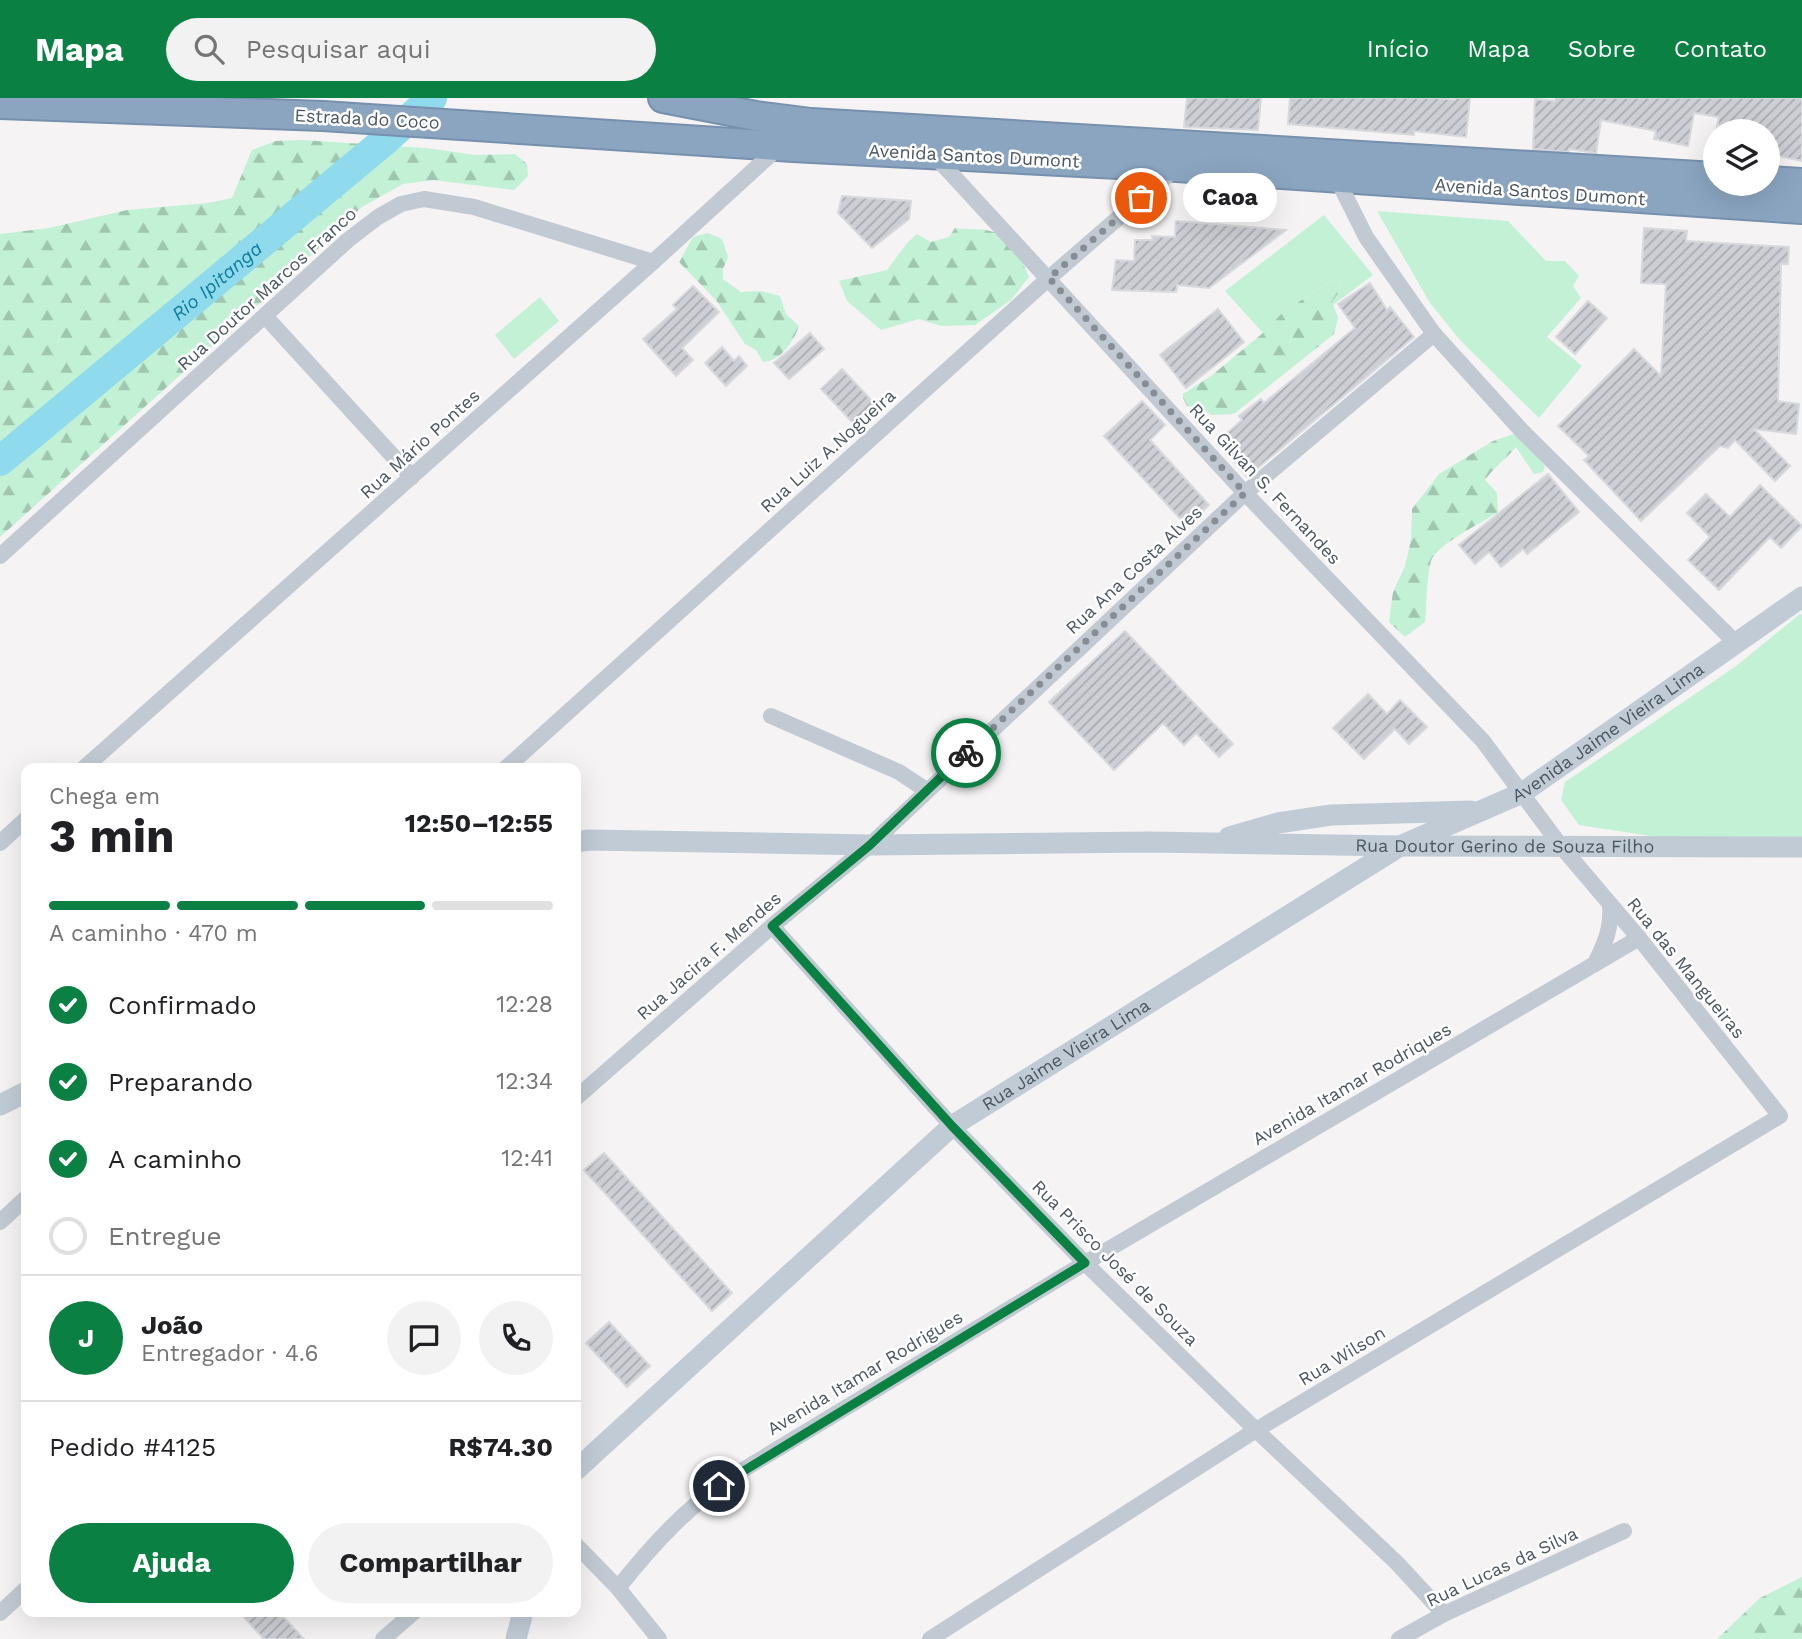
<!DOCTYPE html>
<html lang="pt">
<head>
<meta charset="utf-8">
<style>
  body { margin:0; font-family:"Work Sans",sans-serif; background:#f2f2f2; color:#202124; height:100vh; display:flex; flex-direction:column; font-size:26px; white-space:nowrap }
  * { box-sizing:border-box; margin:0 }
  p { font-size:23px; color:#757577 }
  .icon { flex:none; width:38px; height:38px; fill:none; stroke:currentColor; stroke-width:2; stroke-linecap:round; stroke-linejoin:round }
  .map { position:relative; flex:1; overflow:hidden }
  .sheet { position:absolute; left:21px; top:665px; width:560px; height:854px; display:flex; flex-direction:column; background:#fff; border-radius:14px; box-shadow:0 7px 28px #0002 }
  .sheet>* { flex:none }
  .fabs { position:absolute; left:1703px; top:21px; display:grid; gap:14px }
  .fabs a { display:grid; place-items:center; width:77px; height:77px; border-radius:50%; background:#fff; box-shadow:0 7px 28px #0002; font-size:35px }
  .pin { position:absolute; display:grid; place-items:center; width:60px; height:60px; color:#fff; margin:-30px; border:4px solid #fff; border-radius:50%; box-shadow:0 2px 7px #0007 }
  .courier { position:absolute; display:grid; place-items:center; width:70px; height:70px; margin:-35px; border:5px solid #0b8043; border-radius:50%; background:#fff; color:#222; box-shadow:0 2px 9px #0007 }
  .bubble { position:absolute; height:49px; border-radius:24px; background:#fff; box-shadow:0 7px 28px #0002; font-size:23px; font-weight:700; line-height:49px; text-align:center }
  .headline em { font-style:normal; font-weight:700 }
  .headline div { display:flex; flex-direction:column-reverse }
  .headline { display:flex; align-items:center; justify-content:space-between; height:119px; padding:0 28px }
  h1 { font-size:46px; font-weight:700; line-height:52px }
  .bar { display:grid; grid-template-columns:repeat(4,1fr); gap:10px 7px; align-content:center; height:84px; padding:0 28px }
  .bar i { height:9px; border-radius:5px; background:#e0e0e0 }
  .bar .current { background:#0b8043 }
  .bar p { grid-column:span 4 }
  .line { display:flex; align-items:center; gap:18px; padding:0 28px; border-top:2px solid #e0e0e0 }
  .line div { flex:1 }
  .round { display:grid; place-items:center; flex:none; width:74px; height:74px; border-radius:37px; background:#f2f2f2 }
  ol { padding:0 28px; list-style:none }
  li { display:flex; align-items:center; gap:21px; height:77px }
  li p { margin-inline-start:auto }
  li .icon { padding:7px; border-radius:50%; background:#0b8043; color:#fff; stroke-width:4 }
  li:last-child { color:#757577 }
  li i { width:38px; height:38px; border:4px solid #e0e0e0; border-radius:50% }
  .cta { display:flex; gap:14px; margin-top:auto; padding:14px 28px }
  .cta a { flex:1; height:80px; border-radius:42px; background:#0b8043; color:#fff; font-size:28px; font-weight:700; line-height:80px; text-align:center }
  .cta a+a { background:#f2f2f2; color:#202124 }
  header { display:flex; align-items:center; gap:42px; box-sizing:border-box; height:98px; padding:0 35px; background:#0b8043; color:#fff }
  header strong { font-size:33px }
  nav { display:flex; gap:38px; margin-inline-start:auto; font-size:24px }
  .search { width:490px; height:63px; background:#f2f2f2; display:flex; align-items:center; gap:18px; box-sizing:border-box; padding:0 24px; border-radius:38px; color:#757577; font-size:26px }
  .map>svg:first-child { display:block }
  .green { fill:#c3f1d5 }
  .forest { fill:url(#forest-firs) }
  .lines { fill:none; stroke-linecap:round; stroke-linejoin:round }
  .river { stroke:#90daee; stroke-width:30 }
  .building { fill:url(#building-hatch); stroke:#d7d9de; stroke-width:2 }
  .highway-casing { stroke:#7690ad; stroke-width:32 }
  .street { stroke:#c1cad2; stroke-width:16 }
  .secondary { stroke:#c1cbd6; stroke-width:21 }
  .highway { stroke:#8ba5c1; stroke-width:28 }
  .done { stroke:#868d94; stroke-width:7; stroke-dasharray:0 12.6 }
  .route { stroke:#0b8043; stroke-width:9 }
  .labels { text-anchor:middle; stroke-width:5; stroke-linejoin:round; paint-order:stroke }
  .street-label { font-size:18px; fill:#4a5661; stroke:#fff }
  .water-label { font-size:19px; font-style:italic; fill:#0c7c9b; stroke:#fff }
</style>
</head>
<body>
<header>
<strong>Mapa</strong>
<div class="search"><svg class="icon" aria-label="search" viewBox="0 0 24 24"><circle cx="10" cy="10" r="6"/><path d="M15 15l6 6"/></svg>Pesquisar aqui</div>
<nav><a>Início</a><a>Mapa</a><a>Sobre</a><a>Contato</a></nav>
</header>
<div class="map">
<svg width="1802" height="1541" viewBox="0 0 1802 1541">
  <defs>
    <pattern id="forest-firs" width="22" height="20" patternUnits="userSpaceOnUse" patternTransform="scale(1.75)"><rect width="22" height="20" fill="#c3f1d5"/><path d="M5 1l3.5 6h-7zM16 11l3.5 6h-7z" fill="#a0c6b0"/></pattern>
    <pattern id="building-hatch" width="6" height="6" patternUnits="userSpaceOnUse" patternTransform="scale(1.75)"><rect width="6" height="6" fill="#cdcfd5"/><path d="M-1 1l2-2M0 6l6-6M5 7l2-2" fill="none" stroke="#a8abb0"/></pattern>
  </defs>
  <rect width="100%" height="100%" fill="#f5f3f3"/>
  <g class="green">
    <polygon points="1377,113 1508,123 1546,163 1565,163 1579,178 1573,188 1581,200 1547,239 1582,268 1539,320 1460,242 1430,205"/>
    <polygon points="1324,117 1373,177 1333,207 1332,204 1339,194 1341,185 1331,183 1283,214 1263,235 1225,193"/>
    <polygon points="540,199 559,223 514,261 495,237"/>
    <polygon points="1800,516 1802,517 1802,743 1676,742 1579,727 1561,702 1565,684 1735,569"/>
  </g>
  <g class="forest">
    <polygon points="301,42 426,50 476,57 515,56 527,66 528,78 514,92 433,82 403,86 362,109 266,200 0,439 0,136 49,130 127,112 208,105 232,100 252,52 276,43"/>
    <path d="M955,130c11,2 24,0 35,3 19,4 33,30 39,46l-18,23 -36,25 -34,1 -22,-7 -38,11 -34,-29 -8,-20 48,-11 20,-27 10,-9 14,8 18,-5z"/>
    <path d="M708,135l14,6 6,18 -5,12v10l18,13 20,-1 19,5 6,18 13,12c-6,16 -18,35 -36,36l-7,-12 -11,-6 -29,-44 -37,-38 14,-25z"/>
    <polygon points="1331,183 1341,185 1339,194 1332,204 1338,220 1334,236 1234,316 1211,317 1204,311 1187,308 1183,300 1183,296 1211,278 1263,235 1283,214"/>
    <path d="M1514,336l14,11 17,21 -2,6 -9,2 -18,-27c-10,12 -22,20 -31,33l12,13 1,19c-16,11 -61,32 -67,49 -5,17 -4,43 -6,61l-20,15 -16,-15 4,-30 12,-26 6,-26 1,-31 27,-35 54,-33z"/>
    <polygon points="1802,1479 1802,1541 1717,1541 1760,1500"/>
  </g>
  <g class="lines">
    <path class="river" id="s1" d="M0,363l382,-318 50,-45"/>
  </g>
  <g class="building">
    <polygon points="1187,0 1261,0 1258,32 1184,29"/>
    <polygon points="1290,0 1437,0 1455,2 1456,0 1470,0 1466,39 1414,33 1414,37 1288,26"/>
    <polygon points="1556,0 1802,0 1802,63 1768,56 1768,33 1716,33 1719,19 1694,15 1688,48 1654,41 1656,33 1601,22 1596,55 1569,51 1569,54 1533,51 1535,1 1555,3"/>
    <polygon points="842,98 911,103 909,121 872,150 838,115"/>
    <polygon points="1176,123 1286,132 1209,190 1177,187 1176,194 1112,192 1116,162 1134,163 1135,142 1153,142 1152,138 1175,139"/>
    <polygon points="1644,130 1687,133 1686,143 1789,149 1788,166 1781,166 1778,303 1799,306 1796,336 1754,331 1790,368 1775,383 1735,342 1728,350 1720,348 1641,423 1584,362 1589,358 1558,328 1634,251 1661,278 1666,186 1641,185"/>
    <polygon points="1370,185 1387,212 1390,209 1414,239 1247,379 1218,343 1242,322 1239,318 1261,301 1264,305 1355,230 1338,206"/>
    <polygon points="693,188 719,214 682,250 693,262 676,278 643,241 677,211 673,207"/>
    <polygon points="1588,203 1607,220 1575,256 1556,239"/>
    <polygon points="1218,211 1244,244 1186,290 1160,257"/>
    <polygon points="810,235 824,251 789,281 774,265"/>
    <polygon points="722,249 734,263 739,258 747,268 726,288 705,265"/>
    <polygon points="842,271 875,306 854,326 821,291"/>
    <polygon points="1142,303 1165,327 1150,342 1209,407 1187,428 1104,338"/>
    <polygon points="1548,376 1579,414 1527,456 1523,451 1501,469 1489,454 1475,466 1459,447"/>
    <polygon points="1760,387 1802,428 1781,450 1770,439 1719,492 1688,462 1710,439 1687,415 1706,396 1730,419"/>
    <polygon points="1125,533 1233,646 1219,659 1196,635 1184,647 1163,625 1114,672 1049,604"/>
    <polygon points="1368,596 1387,616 1400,602 1427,629 1409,646 1395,631 1364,661 1333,630"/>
    <polygon points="604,1055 732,1195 712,1213 584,1072"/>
    <polygon points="609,1224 650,1268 627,1289 586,1245"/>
    <polygon points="239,1514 279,1514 304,1541 264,1541"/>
  </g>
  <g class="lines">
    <defs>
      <g id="highway">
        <polyline points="663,0 756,18 811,25 1715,79"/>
        <polyline points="0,6 323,18 793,49 1177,69 1802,111"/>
        <polyline points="1768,83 1802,85"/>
      </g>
    </defs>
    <use href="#highway" class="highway-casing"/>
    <g class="street">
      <polyline points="1337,81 1366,139 1434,236 1522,333 1737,546"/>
      <polyline points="265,218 412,379"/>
      <polyline points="0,458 348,142 378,119 401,106 424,101 474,109 653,164"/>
      <polyline points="771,618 899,674 926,692"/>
      <polyline points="84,670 653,164 780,48"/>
      <polyline points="506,670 1049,180 1177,69"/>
      <polyline points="0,745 26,721"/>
      <polyline points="772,828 952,1028 1085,1165 1256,1332 1397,1465 1444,1516"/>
      <path d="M1595,866c10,-21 17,-36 15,-60"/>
      <polyline points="576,1000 772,828 870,747 1245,395 1434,236"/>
      <polyline points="0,1124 26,1100"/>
      <polyline points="576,1447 618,1490 659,1541"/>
      <path d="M618,1490c34,-43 69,-81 115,-112l352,-213 554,-325"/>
      <polyline points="0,1515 26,1491"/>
      <polyline points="383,1541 414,1514"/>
      <polyline points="930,1541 1256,1332 1780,1018 1639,840 1560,747 1483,643 1245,395 934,57"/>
      <polyline points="1399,1541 1444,1516 1624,1433"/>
    </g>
    <g class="secondary">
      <polyline points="1229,739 1278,725 1331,717 1471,713"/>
      <path id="s2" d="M576,744l13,-2 281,5 280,-3 250,4 402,1"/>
      <polyline points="0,1007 26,994"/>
      <path id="s3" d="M576,1372l376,-344 448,-280 122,-53 280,-196"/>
      <polyline points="516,1541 523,1514"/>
    </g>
    <use href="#highway" class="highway"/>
  </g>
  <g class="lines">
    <polyline class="done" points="966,655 1245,395 1049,180 1141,100"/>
    <polyline class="route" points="719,1388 1085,1165 952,1028 772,828 870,747 966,655"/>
  </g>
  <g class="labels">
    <g class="street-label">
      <text transform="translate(367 21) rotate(3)" y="6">Estrada do Coco</text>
      <text transform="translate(974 58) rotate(3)" y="6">Avenida Santos Dumont</text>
      <text transform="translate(1540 94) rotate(4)" y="6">Avenida Santos Dumont</text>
      <text transform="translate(267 191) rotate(-42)" y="6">Rua Doutor Marcos Franco</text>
      <text transform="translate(420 346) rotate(-42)" y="6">Rua Mário Pontes</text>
      <text transform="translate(828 353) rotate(-42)" y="6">Rua Luiz A.Nogueira</text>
      <text transform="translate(1265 386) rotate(47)" y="6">Rua Gilvan S. Fernandes</text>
      <text transform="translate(1134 472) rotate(-43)" y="6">Rua Ana Costa Alves</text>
      <text dy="6" stroke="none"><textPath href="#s3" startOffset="1276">Avenida Jaime Vieira Lima</textPath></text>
      <text dy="6" stroke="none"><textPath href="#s2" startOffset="929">Rua Doutor Gerino de Souza Filho</textPath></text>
      <text transform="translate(709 858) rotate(-41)" y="6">Rua Jacira F. Mendes</text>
      <text transform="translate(1686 870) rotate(51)" y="6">Rua das Mangueiras</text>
      <text dy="6" stroke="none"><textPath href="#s3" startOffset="644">Rua Jaime Vieira Lima</textPath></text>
      <text transform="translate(1352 986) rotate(-30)" y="6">Avenida Itamar Rodriques</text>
      <text transform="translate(1115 1165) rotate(45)" y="6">Rua Prisco José de Souza</text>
      <text transform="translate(1342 1258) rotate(-31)" y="6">Rua Wilson</text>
      <text transform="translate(865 1275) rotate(-31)" y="6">Avenida Itamar Rodrigues</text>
      <text transform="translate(1502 1469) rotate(-25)" y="6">Rua Lucas da Silva</text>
    </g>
    <g class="water-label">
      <text dy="7" stroke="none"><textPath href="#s1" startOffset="282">Rio Ipitanga</textPath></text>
    </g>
  </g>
</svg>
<div class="fabs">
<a><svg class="icon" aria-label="layers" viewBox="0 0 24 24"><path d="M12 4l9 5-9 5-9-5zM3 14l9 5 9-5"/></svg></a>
</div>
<div class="pin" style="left:1141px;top:100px;background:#ea580c"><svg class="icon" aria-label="bag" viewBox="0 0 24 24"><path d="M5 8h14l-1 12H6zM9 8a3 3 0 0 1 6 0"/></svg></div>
<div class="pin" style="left:719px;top:1388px;background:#1f2937"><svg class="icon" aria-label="home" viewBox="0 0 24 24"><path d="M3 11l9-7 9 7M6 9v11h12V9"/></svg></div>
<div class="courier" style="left:966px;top:655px"><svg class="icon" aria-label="bike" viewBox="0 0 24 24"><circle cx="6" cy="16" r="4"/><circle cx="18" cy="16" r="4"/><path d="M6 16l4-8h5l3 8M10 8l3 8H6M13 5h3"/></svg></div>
<div class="bubble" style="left:1183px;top:75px;width:94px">Caoa</div>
<section class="sheet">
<div class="headline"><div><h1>3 min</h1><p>Chega em</p></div><em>12:50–12:55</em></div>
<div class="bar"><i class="current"></i><i class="current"></i><i class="current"></i><i></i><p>A caminho · 470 m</p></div>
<ol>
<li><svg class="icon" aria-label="check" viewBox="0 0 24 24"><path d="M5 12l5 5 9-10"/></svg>Confirmado<p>12:28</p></li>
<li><svg class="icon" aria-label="check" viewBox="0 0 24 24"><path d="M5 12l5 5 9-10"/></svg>Preparando<p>12:34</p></li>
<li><svg class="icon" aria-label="check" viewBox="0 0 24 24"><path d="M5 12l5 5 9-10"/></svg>A caminho<p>12:41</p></li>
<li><i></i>Entregue</li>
</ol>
<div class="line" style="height:126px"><b class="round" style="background:#0b8043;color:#fff">J</b><div><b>João</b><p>Entregador · 4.6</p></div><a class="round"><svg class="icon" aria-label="chat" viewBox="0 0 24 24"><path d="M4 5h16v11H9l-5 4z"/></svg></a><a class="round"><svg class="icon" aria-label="phone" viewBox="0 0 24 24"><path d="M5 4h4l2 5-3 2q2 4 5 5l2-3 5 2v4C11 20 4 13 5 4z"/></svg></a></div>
<div class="line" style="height:91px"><div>Pedido #4125</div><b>R$74.30</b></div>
<div class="cta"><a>Ajuda</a><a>Compartilhar</a></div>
</section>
</div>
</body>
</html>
